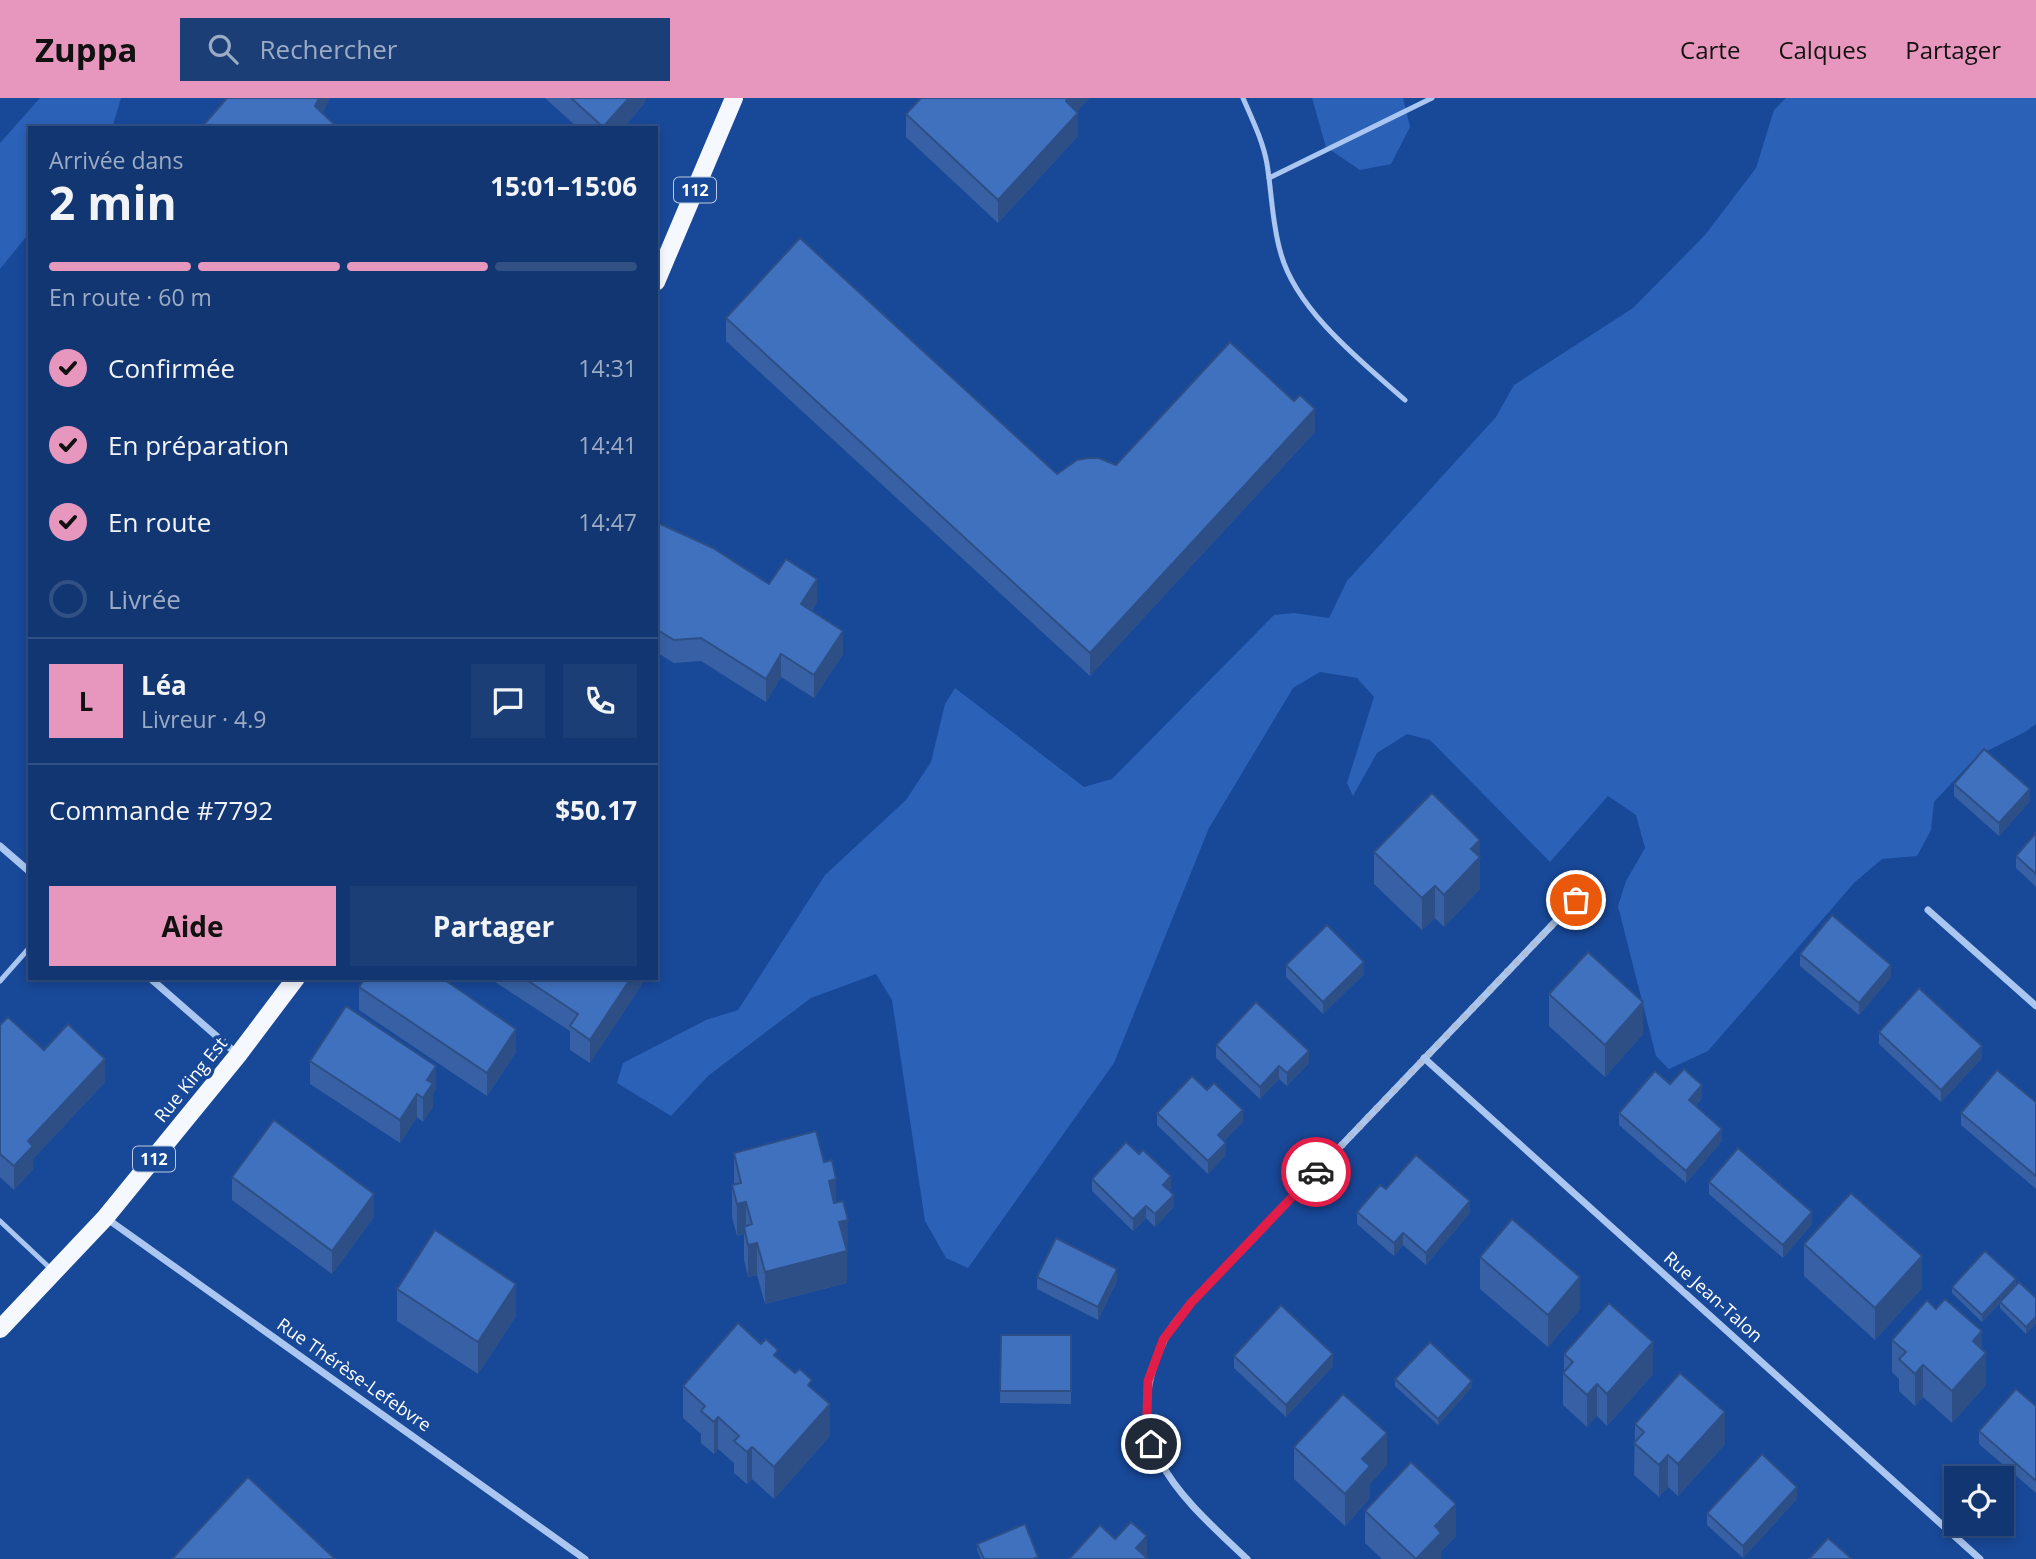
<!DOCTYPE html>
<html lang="fr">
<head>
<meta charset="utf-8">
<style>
  body { margin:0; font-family:"Open Sans",sans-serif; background:#1b3e77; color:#f1f3f6; height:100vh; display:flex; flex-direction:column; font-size:26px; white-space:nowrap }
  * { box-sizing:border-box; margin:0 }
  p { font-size:23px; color:#9cabc4 }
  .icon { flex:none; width:38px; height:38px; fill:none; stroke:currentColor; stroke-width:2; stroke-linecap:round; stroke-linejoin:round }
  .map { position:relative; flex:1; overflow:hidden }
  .sheet { position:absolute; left:28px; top:28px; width:630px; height:854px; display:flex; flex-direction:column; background:#123672; border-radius:0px; box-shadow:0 4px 10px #0003,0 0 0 2px #315084 }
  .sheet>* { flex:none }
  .tools { position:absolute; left:1944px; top:1368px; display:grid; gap:14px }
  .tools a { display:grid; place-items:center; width:70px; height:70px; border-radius:0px; background:#123672; box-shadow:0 4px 10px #0003,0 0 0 2px #315084; font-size:35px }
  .pin { position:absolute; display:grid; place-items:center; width:60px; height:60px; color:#fff; margin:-30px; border:4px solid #fff; border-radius:50%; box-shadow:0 2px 7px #0007 }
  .courier { position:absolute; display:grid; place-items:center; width:70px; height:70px; margin:-35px; border:5px solid #e11d48; border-radius:50%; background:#fff; color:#222; box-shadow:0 2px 9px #0007 }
  .overview em { font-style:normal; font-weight:700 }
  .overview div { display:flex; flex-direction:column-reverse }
  .overview { display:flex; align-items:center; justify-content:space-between; height:119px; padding:0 21px }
  h1 { font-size:46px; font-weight:700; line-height:52px }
  .bar { display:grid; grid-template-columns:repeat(4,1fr); gap:10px 7px; align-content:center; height:84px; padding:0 21px }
  .bar i { height:9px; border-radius:5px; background:#315084 }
  .bar .selected { background:#e797bd }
  .bar p { grid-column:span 4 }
  .line { display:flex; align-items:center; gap:18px; padding:0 21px; border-top:2px solid #315084 }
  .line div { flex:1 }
  .round { display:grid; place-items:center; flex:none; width:74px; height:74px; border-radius:0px; background:#1b3e77 }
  ol { padding:0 21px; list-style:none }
  li { display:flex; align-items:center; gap:21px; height:77px }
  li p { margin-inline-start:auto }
  li .icon { padding:7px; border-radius:50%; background:#e797bd; color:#111; stroke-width:4 }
  li:last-child { color:#9cabc4 }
  li i { width:38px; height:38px; border:4px solid #315084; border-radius:50% }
  .action { display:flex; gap:14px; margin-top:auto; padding:14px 21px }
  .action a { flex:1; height:80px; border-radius:0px; background:#e797bd; color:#111; font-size:28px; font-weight:700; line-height:80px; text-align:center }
  .action a+a { background:#1b3e77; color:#f1f3f6 }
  header { display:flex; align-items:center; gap:42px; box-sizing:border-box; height:98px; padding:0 35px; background:#e797bd; color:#111 }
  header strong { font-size:33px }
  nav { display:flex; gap:38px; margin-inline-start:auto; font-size:24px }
  .search { width:490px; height:63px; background:#1b3e77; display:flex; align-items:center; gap:18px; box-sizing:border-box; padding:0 24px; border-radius:0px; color:#9cabc4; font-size:26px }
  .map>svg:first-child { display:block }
  .green { fill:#2b61b6 }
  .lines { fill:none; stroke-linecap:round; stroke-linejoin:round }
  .service { stroke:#abc7f1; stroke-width:5 }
  .minor { stroke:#abc7f1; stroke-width:7 }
  .primary { stroke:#f5f9ff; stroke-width:18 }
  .wall { fill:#3761a4 }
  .shaded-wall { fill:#2d4f86 }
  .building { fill:#4071bf; stroke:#2d4f86; stroke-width:2 }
  .done { stroke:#aebfdb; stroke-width:7; stroke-dasharray:0 12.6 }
  .route { stroke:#e11d48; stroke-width:9 }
  .labels { text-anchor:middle; stroke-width:7; stroke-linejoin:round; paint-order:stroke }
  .shield { fill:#184898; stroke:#bac8e0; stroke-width:2 }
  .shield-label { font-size:16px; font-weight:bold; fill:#fff }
  .street-label { font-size:18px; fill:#fff; stroke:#184898 }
</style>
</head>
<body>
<header>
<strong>Zuppa</strong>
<div class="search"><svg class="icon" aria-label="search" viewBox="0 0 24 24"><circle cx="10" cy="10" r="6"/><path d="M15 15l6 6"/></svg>Rechercher</div>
<nav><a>Carte</a><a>Calques</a><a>Partager</a></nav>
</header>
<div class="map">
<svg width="2036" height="1461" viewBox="0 0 2036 1461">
  <rect width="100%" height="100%" fill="#184898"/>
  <g class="green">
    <polygon points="40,0 121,0 112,30 30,30 30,134 0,171 0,45"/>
    <polygon points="1312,0 1403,0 1410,29 1391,66 1360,72 1326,49"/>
    <polygon points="1786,0 2036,0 2036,626 2025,634 1977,658 1934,704 1931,732 1917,758 1882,761 1855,784 1708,953 1669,971 1656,958 1618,808 1626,783 1645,750 1636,717 1608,698 1550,764 1430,642 1407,636 1377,655 1353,698 1347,685 1374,599 1357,580 1320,574 1293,590 1209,730 1114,965 968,1170 946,1160 925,1123 892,902 876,876 811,900 708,978 671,1018 617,985 623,965 706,922 738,912 825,777 906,702 931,664 945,606 955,590 1084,689 1112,681 1274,517 1294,515 1329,520 1347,483 1496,319 1514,287 1633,210 1705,137 1756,70 1774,12"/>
  </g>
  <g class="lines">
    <g class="service">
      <path d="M1243,0c9,21 20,43 24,66 5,30 5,61 14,90 16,57 81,108 124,146"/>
      <polyline points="1269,80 1432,0"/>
      <polyline points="0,883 30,849"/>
      <polyline points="0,1123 52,1172"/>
    </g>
    <g class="minor">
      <polyline points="0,748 30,774"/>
      <polyline points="1928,812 2036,908"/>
      <polyline points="150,880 237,956"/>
      <polyline points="1424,960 1980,1461"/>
      <polyline points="106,1120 585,1461"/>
      <path d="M1247,1461c-67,-63 -131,-116 -84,-216 6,-15 18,-28 28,-40l385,-403"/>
    </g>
    <g class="primary">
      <polyline points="656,184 734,0"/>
      <polyline points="0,1231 105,1120 238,957 296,880"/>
    </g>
  </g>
  <g class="wall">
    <polygon points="545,0 646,0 643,7 623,30 578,30"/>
    <polygon points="1077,14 1078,38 998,125 906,39 906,16"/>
    <polygon points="726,220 1057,376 1315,334 1090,578 726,243"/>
    <polygon points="656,424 769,486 817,504 812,513 843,556 814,600 781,579 766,604 701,563 674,565 656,554"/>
    <polygon points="1954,686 2030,703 1999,738 1954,698"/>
    <polygon points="2036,735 2036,789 2016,770 2016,758"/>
    <polygon points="1480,742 1480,791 1444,829 1435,820 1422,832 1374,786 1374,754"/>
    <polygon points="1800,856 1891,879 1859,917 1800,868"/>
    <polygon points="1286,867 1364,876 1323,916 1286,879"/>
    <polygon points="489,880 646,880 590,965 570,952 570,933"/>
    <polygon points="359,889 516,954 487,998 359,912"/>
    <polygon points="1549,896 1643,936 1605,979 1549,928"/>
    <polygon points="0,927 44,952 105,984 33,1061 33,1071 14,1092 0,1079"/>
    <polygon points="1879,934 1982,960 1941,1004 1879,946"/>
    <polygon points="1216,947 1309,965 1287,988 1279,981 1260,1001 1216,960"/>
    <polygon points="310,963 436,991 433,995 433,1009 423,1024 417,1019 400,1045 310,986"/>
    <polygon points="1670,986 1702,1000 1695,1008 1722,1043 1686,1085 1619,1027 1619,1015"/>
    <polygon points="2036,1004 2036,1091 1961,1027 1961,1015"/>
    <polygon points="1157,1015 1243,1024 1224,1043 1226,1057 1208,1076 1157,1027"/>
    <polygon points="734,1055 824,1064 836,1105 848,1154 847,1154 847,1185 765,1206 757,1177 748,1179 744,1161 744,1136 737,1138 732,1119 732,1087 734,1087"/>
    <polygon points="232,1079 374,1119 332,1176 232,1102"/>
    <polygon points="1092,1081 1171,1090 1169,1093 1174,1109 1155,1129 1146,1120 1133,1133 1092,1093"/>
    <polygon points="1709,1084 1812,1126 1783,1160 1709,1096"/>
    <polygon points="1386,1091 1470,1115 1426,1167 1403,1147 1394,1158 1357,1126 1357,1114"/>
    <polygon points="1804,1146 1922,1190 1875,1242 1804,1178"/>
    <polygon points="1480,1159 1580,1211 1548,1249 1480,1191"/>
    <polygon points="1037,1179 1117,1183 1098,1222 1037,1191"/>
    <polygon points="2016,1187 2036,1200 2036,1225 2026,1236 2000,1210 2000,1205 1982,1224 1952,1195 1952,1189"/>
    <polygon points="397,1191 516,1218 478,1276 397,1223"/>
    <polygon points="1001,1237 1071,1237 1071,1306 1000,1305"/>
    <polygon points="1892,1242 1982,1251 1986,1287 1952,1325 1923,1299 1915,1308 1899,1293 1899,1281 1892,1274"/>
    <polygon points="1564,1256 1653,1276 1607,1328 1597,1318 1587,1329 1563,1307 1563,1275 1564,1274"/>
    <polygon points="1234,1258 1333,1268 1286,1319 1234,1270"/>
    <polygon points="778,1261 812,1290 830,1338 774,1401 752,1381 747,1386 734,1375 734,1365 718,1351 714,1356 701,1345 701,1336 683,1320 683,1288"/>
    <polygon points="1395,1281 1472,1289 1438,1327 1395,1288"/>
    <polygon points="2036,1308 2036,1395 1979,1346 1979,1333"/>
    <polygon points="1635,1326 1725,1346 1678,1398 1668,1389 1659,1399 1634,1377"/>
    <polygon points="1294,1349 1387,1367 1370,1386 1370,1400 1345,1428 1294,1381"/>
    <polygon points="1797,1401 1743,1460 1707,1427 1707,1415"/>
    <polygon points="1365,1413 1456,1438 1441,1453 1441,1461 1382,1461 1365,1445"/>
    <polygon points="977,1446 1038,1461 981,1461 977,1452"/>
  </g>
  <g class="shaded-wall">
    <polygon points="319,0 330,0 316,30 315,8"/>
    <polygon points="629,0 646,0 643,7 623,30 603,30"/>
    <polygon points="1068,0 1090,0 1066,26 1066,3"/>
    <polygon points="1078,15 1078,38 998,125 998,102"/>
    <polygon points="1315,311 1315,334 1090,578 1090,555"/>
    <polygon points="817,481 817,504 801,530 801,506"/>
    <polygon points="843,533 843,556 814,600 814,577"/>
    <polygon points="781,556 781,579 766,604 766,581"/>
    <polygon points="2030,691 2030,703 1999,738 1999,725"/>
    <polygon points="1480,742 1480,791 1444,829 1444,797 1471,751"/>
    <polygon points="1435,788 1435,820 1422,832 1422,800"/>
    <polygon points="1364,864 1364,876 1323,916 1323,904"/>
    <polygon points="1891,867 1891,879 1859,917 1859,905"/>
    <polygon points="631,880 646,880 590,965 590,942"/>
    <polygon points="1643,904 1643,936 1605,979 1605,947"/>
    <polygon points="516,931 516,954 487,998 487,975"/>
    <polygon points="1982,948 1982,960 1941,1004 1941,992"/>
    <polygon points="1309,953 1309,965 1287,988 1287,975"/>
    <polygon points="105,961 105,984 33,1061 33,1071 14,1092 14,1068 28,1043"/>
    <polygon points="436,968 436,991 433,995 433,1009 423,1024 423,1000 427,982"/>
    <polygon points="1279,968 1279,981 1260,1001 1260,989"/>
    <polygon points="1702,987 1702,1000 1689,1014 1689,1002"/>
    <polygon points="417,996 417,1019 400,1045 400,1022"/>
    <polygon points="1243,1012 1243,1024 1218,1049 1218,1037"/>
    <polygon points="1722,1031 1722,1043 1686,1085 1686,1073"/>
    <polygon points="1226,1045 1226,1057 1208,1076 1208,1063"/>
    <polygon points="1171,1078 1171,1090 1163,1099 1163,1087"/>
    <polygon points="836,1081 836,1113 829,1083"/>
    <polygon points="374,1096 374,1119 332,1176 332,1153"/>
    <polygon points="1174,1097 1174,1109 1155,1129 1155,1116"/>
    <polygon points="1470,1103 1470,1115 1426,1167 1426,1155"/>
    <polygon points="746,1104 746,1136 744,1129 744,1136 737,1138 737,1106"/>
    <polygon points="1146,1108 1146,1120 1133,1133 1133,1121"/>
    <polygon points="1812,1114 1812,1126 1783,1160 1783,1147"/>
    <polygon points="848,1122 847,1185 765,1206 765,1174 839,1124"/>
    <polygon points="1403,1135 1403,1147 1394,1158 1394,1145"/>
    <polygon points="757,1145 757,1177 748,1179 748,1147"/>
    <polygon points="1922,1158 1922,1190 1875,1242 1875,1210"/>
    <polygon points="1117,1171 1117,1183 1098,1222 1098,1209"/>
    <polygon points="1580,1179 1580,1211 1548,1249 1548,1217"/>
    <polygon points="2016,1181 2016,1187 1982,1224 1982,1217"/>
    <polygon points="516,1186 516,1218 478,1276 478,1244"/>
    <polygon points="2036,1219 2036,1225 2026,1236 2026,1229"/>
    <polygon points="1982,1233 1982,1259 1986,1255 1986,1287 1952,1325 1952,1293 1973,1243"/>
    <polygon points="1653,1244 1653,1276 1607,1328 1607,1296"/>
    <polygon points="1333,1256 1333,1268 1286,1319 1286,1307"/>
    <polygon points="1923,1267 1923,1299 1915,1308 1915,1276"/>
    <polygon points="1472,1283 1472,1289 1438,1327 1438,1321"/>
    <polygon points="1597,1286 1597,1318 1587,1329 1587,1297"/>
    <polygon points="830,1306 830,1338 774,1401 774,1369"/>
    <polygon points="1725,1314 1725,1346 1678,1398 1678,1366"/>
    <polygon points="718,1319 718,1351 714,1356 714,1324"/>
    <polygon points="1387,1335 1387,1367 1370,1386 1370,1400 1345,1428 1345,1396 1362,1361"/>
    <polygon points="752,1349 752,1381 747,1386 747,1354"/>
    <polygon points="1668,1357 1668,1389 1659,1399 1659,1367"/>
    <polygon points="1797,1389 1797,1401 1743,1460 1743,1448"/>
    <polygon points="1456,1406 1456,1438 1441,1453 1441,1461 1416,1461 1435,1428"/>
    <polygon points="1147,1438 1147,1461 1136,1450"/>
  </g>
  <g class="building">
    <polygon points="227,0 319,0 315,8 338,30 201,30"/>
    <polygon points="571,0 629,0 603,29"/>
    <polygon points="921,0 1068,0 1066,3 1078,15 998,102 906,16"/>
    <polygon points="800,140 1057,376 1077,362 1089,360 1099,360 1116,367 1230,244 1294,303 1300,297 1315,311 1090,555 726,220"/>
    <polygon points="656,424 713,450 769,486 786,461 817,481 801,506 843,533 814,577 781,556 766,581 701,540 674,542 656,531"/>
    <polygon points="1984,651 2030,691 1999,725 1954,686"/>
    <polygon points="1432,695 1480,742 1471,751 1480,759 1444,797 1435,788 1422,800 1374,754"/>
    <polygon points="2036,735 2036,776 2016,758"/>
    <polygon points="1832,817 1891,867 1859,905 1800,856"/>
    <polygon points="1327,827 1364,864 1323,904 1286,867"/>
    <polygon points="1588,854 1643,904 1605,947 1549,896"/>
    <polygon points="365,880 442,880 516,931 487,975 359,889"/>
    <polygon points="524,880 631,880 590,942 570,928 578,916"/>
    <polygon points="1919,890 1982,948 1941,992 1879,934"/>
    <polygon points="1256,904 1309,953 1287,975 1279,968 1260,989 1216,947"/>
    <polygon points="346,908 436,968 427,982 433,985 423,1000 417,996 400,1022 310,963"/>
    <polygon points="8,919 44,952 68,926 105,961 28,1043 33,1048 14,1068 0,1056 0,927"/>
    <polygon points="1684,971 1702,987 1689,1002 1722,1031 1686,1073 1619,1015 1655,973 1670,986"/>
    <polygon points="1997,972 2036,1004 2036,1078 1961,1015"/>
    <polygon points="1192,978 1207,992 1214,985 1243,1012 1218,1037 1226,1045 1208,1063 1157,1015"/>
    <polygon points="274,1022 374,1096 332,1153 232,1079"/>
    <polygon points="816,1033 824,1064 832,1062 836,1081 829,1083 834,1105 843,1103 848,1122 839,1124 847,1153 765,1174 757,1145 748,1147 744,1129 752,1126 746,1104 737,1106 732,1087 741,1085 734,1055"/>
    <polygon points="1126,1044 1139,1056 1143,1052 1171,1078 1163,1087 1174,1097 1155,1116 1146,1108 1133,1121 1092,1081"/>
    <polygon points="1738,1050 1812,1114 1783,1147 1709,1084"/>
    <polygon points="1416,1057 1470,1103 1426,1155 1403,1135 1394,1145 1357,1114 1380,1087 1386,1091"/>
    <polygon points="1851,1095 1922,1158 1875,1210 1804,1146"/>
    <polygon points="1512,1121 1580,1179 1548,1217 1480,1159"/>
    <polygon points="435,1132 516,1186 478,1244 397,1191"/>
    <polygon points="1056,1140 1117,1171 1098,1209 1037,1179"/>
    <polygon points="1985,1153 2016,1181 1982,1217 1952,1189"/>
    <polygon points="2019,1184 2036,1200 2036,1219 2026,1229 2000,1204"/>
    <polygon points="1945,1201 1982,1233 1973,1243 1986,1255 1952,1293 1923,1267 1915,1276 1899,1261 1906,1254 1892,1242 1927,1202 1936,1211"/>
    <polygon points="1609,1205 1653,1244 1607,1296 1597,1286 1587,1297 1563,1275 1573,1264 1564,1256"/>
    <polygon points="1281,1207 1333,1256 1286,1307 1234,1258"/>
    <polygon points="738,1225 761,1246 766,1241 778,1252 774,1257 795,1275 800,1271 812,1282 808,1287 830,1306 774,1369 752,1349 747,1354 734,1343 739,1338 718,1319 714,1324 701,1313 705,1308 683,1288"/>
    <polygon points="1001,1237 1071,1237 1071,1293 1000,1293"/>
    <polygon points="1430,1244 1472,1283 1438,1321 1395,1281"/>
    <polygon points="1680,1275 1725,1314 1678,1366 1668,1357 1659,1367 1634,1345 1644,1334 1635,1326"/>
    <polygon points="2016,1291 2036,1308 2036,1383 1979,1333"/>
    <polygon points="1343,1296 1387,1335 1362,1361 1370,1368 1345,1396 1294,1349"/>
    <polygon points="1762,1356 1797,1389 1743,1448 1707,1415"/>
    <polygon points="1411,1364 1456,1406 1435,1428 1441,1435 1416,1461 1365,1413"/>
    <polygon points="248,1379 335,1461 172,1461"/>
    <polygon points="1131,1424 1147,1438 1136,1450 1148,1461 1069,1461 1100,1427 1115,1441"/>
    <polygon points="1025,1426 1038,1459 1033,1461 984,1461 977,1446"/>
    <polygon points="1828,1440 1852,1461 1809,1461"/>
  </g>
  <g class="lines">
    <polyline class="done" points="1316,1074 1576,802"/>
    <polyline class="route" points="1151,1346 1147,1316 1148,1283 1163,1242 1191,1205 1316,1074"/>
  </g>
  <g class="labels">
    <g class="shield">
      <rect x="674" y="79.5" width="42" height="25" rx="5"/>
      <rect x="133" y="1048.5" width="42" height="25" rx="5"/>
    </g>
    <g class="shield-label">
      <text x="695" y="98">112</text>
      <text x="154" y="1067">112</text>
    </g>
    <g class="street-label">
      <text transform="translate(191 982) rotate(-51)" y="6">Rue King Est</text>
      <text transform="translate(1713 1199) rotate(42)" y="6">Rue Jean-Talon</text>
      <text transform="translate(354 1277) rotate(35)" y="6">Rue Thérèse-Lefebvre</text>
    </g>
  </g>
</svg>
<div class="tools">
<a><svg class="icon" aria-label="locate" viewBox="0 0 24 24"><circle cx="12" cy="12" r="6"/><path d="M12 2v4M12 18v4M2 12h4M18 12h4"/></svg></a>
</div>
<div class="pin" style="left:1576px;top:802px;background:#ea580c"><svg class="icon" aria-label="bag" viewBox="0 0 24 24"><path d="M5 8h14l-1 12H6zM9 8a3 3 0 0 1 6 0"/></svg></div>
<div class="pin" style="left:1151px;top:1346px;background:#1f2937"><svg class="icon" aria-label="home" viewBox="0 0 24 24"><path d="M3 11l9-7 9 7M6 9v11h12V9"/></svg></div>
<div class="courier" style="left:1316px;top:1074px"><svg class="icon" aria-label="car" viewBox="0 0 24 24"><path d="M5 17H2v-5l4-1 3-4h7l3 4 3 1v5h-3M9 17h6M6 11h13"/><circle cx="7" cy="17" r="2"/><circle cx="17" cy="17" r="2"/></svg></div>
<section class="sheet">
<div class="overview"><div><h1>2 min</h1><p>Arrivée dans</p></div><em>15:01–15:06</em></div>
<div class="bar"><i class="selected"></i><i class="selected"></i><i class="selected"></i><i></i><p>En route · 60 m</p></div>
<ol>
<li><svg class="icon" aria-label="check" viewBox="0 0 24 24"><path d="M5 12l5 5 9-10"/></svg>Confirmée<p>14:31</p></li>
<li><svg class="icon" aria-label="check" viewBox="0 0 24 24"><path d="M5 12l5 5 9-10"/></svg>En préparation<p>14:41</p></li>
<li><svg class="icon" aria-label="check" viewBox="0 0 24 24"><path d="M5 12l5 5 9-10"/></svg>En route<p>14:47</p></li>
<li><i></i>Livrée</li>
</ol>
<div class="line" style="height:126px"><b class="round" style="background:#e797bd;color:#111">L</b><div><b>Léa</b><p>Livreur · 4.9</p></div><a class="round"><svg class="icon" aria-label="chat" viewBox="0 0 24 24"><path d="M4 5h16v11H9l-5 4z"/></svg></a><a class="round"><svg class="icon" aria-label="phone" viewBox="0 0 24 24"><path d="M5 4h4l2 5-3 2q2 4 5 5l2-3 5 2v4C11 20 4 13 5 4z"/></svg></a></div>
<div class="line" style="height:91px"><div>Commande #7792</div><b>$50.17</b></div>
<div class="action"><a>Aide</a><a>Partager</a></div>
</section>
</div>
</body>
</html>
